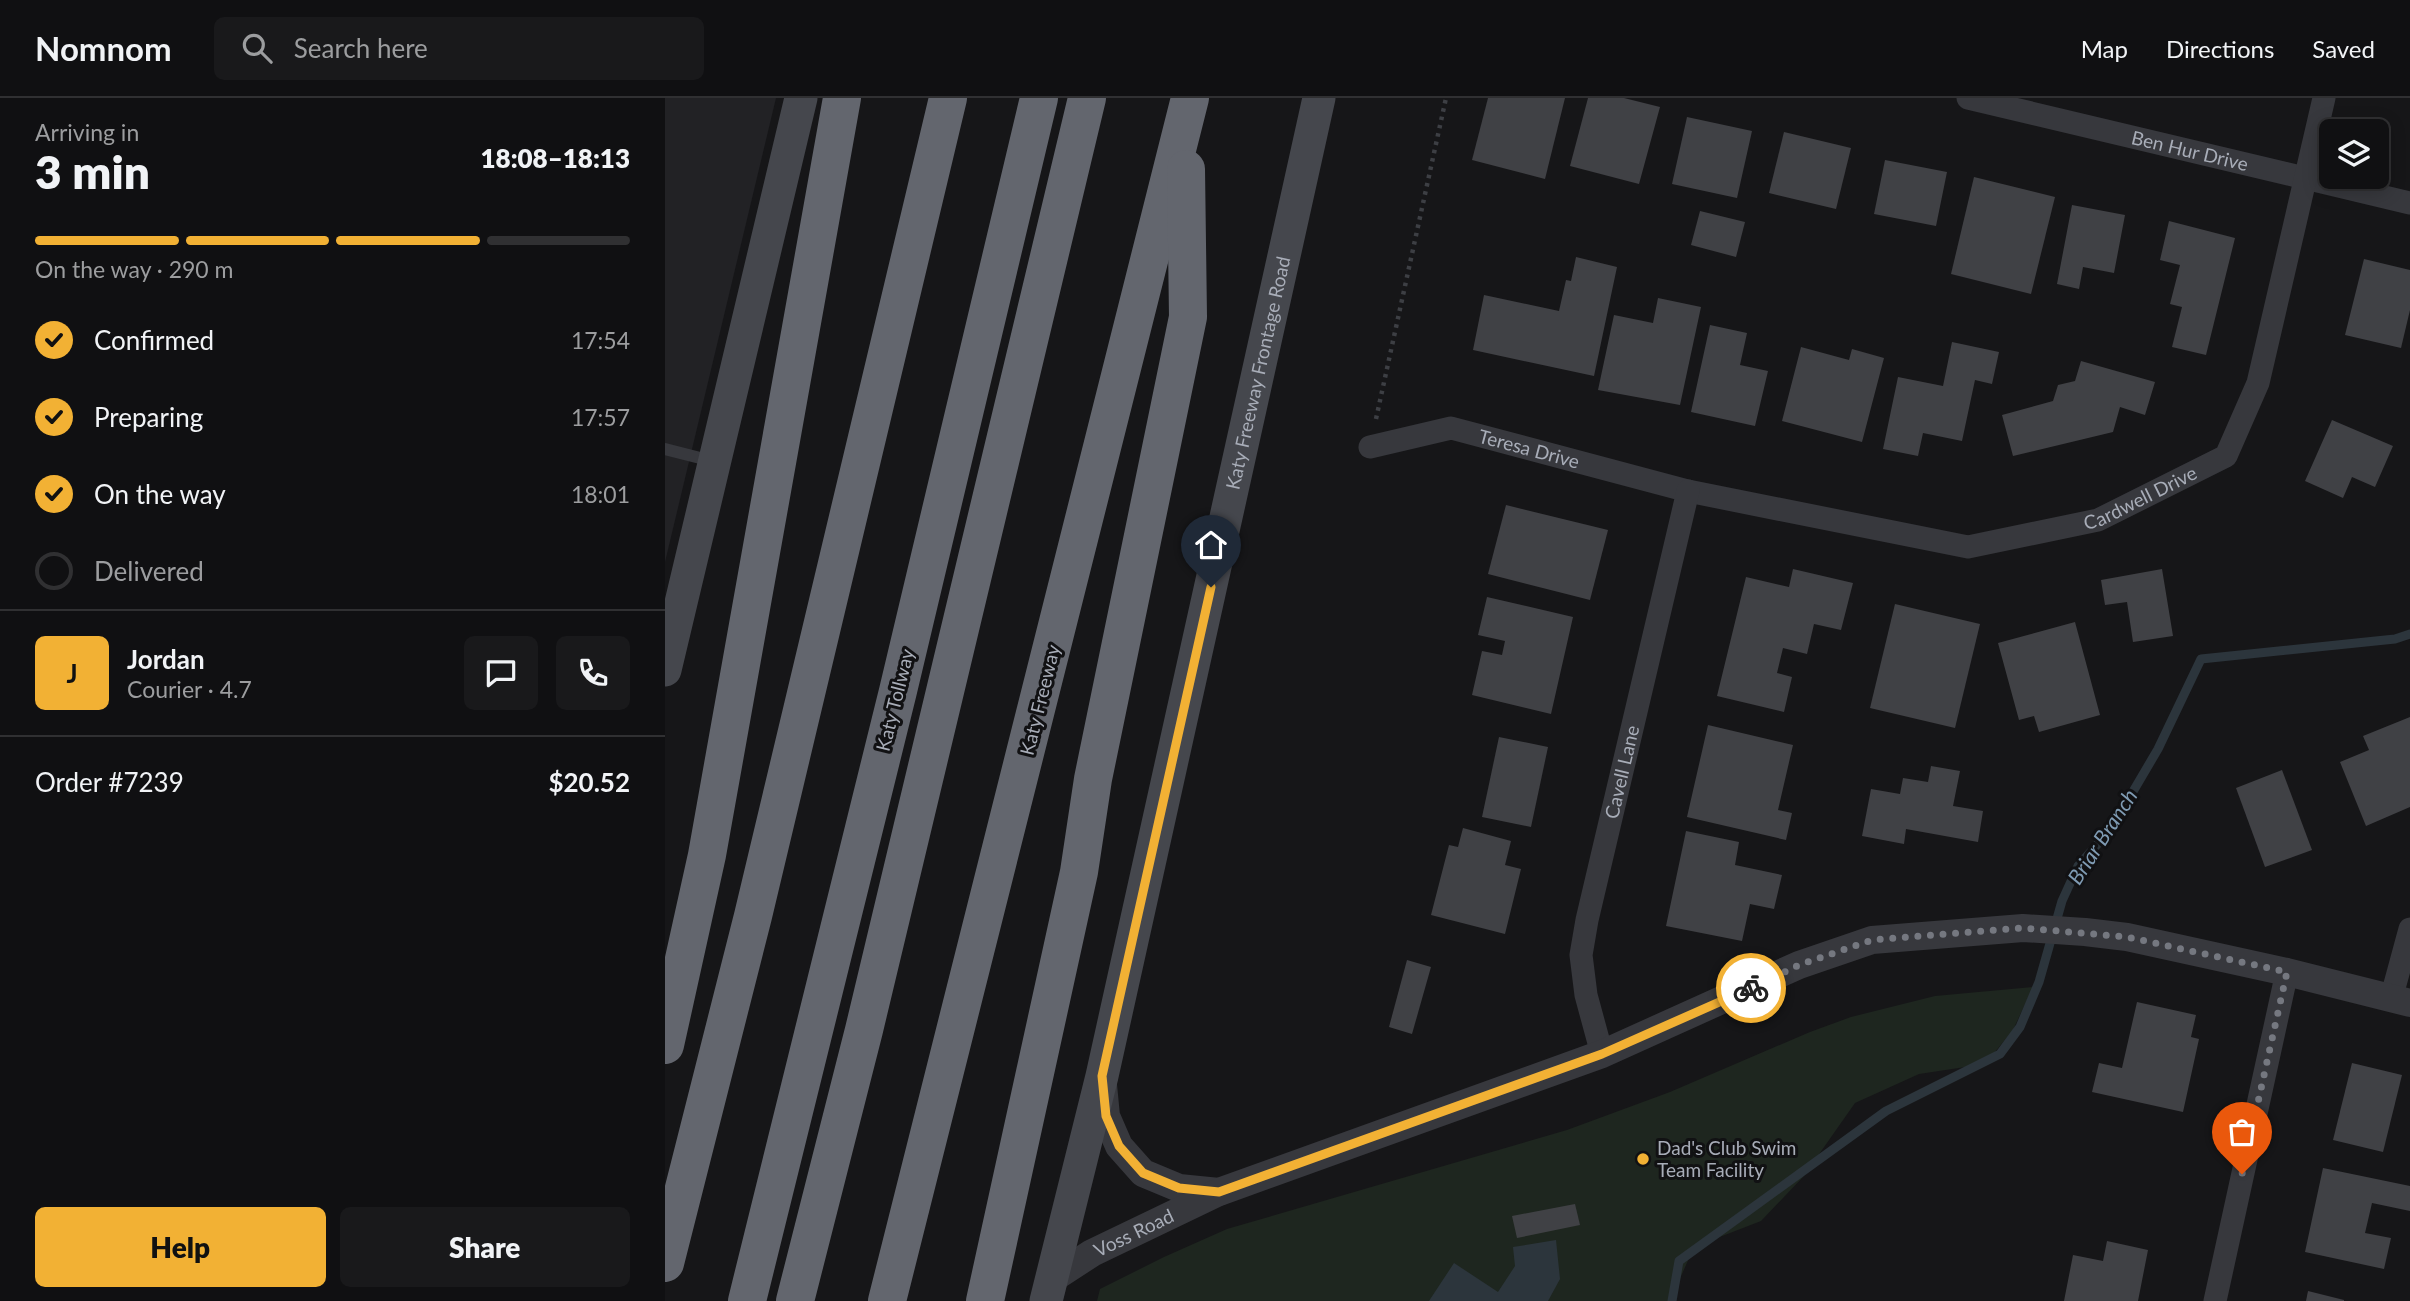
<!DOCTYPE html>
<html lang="en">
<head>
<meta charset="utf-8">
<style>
  body { margin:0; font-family:Lato,sans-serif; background:#19191b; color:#f1f3f6; height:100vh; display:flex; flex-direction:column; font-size:26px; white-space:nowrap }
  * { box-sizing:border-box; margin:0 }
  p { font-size:23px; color:#9c9d9f }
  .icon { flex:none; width:38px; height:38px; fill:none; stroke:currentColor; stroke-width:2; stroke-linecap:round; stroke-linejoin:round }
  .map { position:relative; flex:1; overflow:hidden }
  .drawer { display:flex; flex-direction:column; background:#101012; width:665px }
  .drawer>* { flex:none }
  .buttons { position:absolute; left:1654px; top:21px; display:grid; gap:14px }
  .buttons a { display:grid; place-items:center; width:70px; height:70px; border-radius:10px; background:#101012; box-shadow:0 4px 18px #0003,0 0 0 2px #303032; font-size:35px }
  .pin { position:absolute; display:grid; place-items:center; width:60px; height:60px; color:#fff; margin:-72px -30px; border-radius:50% 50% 50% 0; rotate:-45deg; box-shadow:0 0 7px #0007 }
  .pin .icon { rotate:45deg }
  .courier { position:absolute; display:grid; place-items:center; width:70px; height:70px; margin:-35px; border:5px solid #f2b134; border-radius:50%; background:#fff; color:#222; box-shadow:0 2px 9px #0007 }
  .overview em { font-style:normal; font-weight:800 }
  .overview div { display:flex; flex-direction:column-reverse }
  .overview { display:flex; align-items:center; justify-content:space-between; height:119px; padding:0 35px }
  h1 { font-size:46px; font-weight:800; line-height:52px }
  .bar { display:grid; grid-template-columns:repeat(4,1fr); gap:10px 7px; align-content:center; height:84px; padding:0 35px }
  .bar i { height:9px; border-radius:5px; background:#303032 }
  .bar .current { background:#f2b134 }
  .bar p { grid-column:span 4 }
  .line { display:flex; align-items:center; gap:18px; padding:0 35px; border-top:2px solid #303032 }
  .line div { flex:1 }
  .round { display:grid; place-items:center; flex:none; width:74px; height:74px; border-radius:10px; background:#19191b }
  ol { padding:0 35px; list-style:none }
  li { display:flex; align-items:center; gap:21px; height:77px }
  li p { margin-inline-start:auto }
  li .icon { padding:7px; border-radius:50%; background:#f2b134; color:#111; stroke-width:4 }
  li:last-child { color:#9c9d9f }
  li i { width:38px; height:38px; border:4px solid #303032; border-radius:50% }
  .cta { display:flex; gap:14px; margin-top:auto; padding:14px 35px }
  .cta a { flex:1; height:80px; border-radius:10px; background:#f2b134; color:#111; font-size:28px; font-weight:800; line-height:80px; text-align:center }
  .cta a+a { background:#19191b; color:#f1f3f6 }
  header { display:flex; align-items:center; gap:42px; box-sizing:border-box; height:98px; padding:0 35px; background:#101012; border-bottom:2px solid #303032 }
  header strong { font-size:33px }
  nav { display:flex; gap:38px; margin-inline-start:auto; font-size:24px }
  .search { width:490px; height:63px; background:#19191b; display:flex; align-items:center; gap:18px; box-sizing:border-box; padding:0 24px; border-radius:10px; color:#9c9d9f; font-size:26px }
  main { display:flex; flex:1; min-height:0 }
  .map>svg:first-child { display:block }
  .built { fill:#222225 }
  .green { fill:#1e261f }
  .water { fill:#2c353c }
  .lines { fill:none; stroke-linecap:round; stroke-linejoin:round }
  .stream { stroke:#2c353c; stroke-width:9 }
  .building { fill:#404145 }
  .path { stroke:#3d3f44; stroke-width:4.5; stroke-dasharray:3.5 5; stroke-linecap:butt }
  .service { stroke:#37383d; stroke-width:12 }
  .minor { stroke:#37383d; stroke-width:23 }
  .tertiary { stroke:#37383d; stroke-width:28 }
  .secondary { stroke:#45474d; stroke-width:33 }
  .motorway { stroke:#63666e; stroke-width:38 }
  .done { stroke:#757880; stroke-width:7; stroke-dasharray:0 12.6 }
  .route { stroke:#f2b134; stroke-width:9 }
  .poi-dot { fill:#f2b134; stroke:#111113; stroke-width:2.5 }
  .labels { text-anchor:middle; stroke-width:6; stroke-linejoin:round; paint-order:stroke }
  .street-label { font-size:19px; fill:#a8adb8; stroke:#111113 }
  .poi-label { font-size:19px; fill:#a8adb8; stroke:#111113; text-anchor:start }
  .water-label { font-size:21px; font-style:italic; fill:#7f9bb3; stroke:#111113 }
</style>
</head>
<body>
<header>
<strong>Nomnom</strong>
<div class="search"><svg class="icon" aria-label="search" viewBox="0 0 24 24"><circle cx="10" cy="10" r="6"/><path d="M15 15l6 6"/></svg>Search here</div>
<nav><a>Map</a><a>Directions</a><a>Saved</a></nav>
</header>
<main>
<section class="drawer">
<div class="overview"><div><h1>3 min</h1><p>Arriving in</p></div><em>18:08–18:13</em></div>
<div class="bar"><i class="current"></i><i class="current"></i><i class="current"></i><i></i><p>On the way · 290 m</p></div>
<ol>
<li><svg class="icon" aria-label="check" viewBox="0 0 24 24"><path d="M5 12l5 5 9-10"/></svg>Confirmed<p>17:54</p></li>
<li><svg class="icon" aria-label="check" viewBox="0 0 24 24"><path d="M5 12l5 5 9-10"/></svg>Preparing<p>17:57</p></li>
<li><svg class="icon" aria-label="check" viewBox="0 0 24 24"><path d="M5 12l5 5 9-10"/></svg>On the way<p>18:01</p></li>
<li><i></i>Delivered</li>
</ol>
<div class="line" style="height:126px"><b class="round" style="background:#f2b134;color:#111">J</b><div><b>Jordan</b><p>Courier · 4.7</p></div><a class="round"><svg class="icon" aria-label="chat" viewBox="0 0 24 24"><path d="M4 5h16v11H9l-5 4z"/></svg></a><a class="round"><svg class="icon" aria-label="phone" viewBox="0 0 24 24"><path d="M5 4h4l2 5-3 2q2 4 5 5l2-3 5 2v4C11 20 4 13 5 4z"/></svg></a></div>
<div class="line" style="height:91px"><div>Order #7239</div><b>$20.52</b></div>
<div class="cta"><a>Help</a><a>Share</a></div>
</section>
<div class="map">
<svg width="1745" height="1203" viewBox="0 0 1745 1203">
  <rect width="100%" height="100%" fill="#161618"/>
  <polygon class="built" points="0,0 111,0 0,464"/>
  <polygon class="green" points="1368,889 1348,932 1320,966 1254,976 1190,1005 1138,1079 1096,1123 1029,1149 1005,1203 432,1203 435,1191 499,1159 562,1131 902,1032 1005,994 1145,934 1186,919 1270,898"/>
  <polygon class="water" points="891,1142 895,1181 883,1203 764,1203 789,1165 833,1194 850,1168 848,1149"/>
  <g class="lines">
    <polyline class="stream" points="1007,1203 1014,1163 1221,1013 1335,956 1355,929 1374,884 1397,803 1413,768 1446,731 1493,651 1536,561 1730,541 1745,536"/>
  </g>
  <g class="building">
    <polygon points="823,0 900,0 880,81 807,62"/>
    <polygon points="923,0 959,0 995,9 974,86 905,68"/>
    <polygon points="1022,19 1087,33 1072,100 1007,86"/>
    <polygon points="1119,34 1186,50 1171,111 1104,95"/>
    <polygon points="1220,62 1282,74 1271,128 1209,116"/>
    <polygon points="1309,79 1390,99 1366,196 1286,176"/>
    <polygon points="1407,107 1460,117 1449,175 1418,169 1414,191 1392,186"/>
    <polygon points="1035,113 1080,124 1071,159 1026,147"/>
    <polygon points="1504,123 1570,140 1541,257 1507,249 1517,209 1505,206 1515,167 1495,162"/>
    <polygon points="911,159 952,169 929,278 808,252 819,197 894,213 901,182 906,183"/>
    <polygon points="1699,161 1745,172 1745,212 1736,250 1680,237"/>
    <polygon points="993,200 1036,209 1015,307 933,292 949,217 988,225"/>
    <polygon points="1045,227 1082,235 1075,267 1103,273 1090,328 1026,314"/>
    <polygon points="1287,244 1334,254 1327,286 1310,282 1297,343 1258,335 1253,358 1218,351 1233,279 1278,288"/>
    <polygon points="1136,249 1184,262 1187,251 1219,260 1197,344 1117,323"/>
    <polygon points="1416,263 1490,284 1480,317 1455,309 1448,334 1348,358 1337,317 1388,303 1393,287 1410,283"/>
    <polygon points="1667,322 1728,348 1710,389 1687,379 1678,400 1640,383"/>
    <polygon points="841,407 943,432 925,502 823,476"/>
    <polygon points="1128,471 1188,485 1176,532 1149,526 1142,556 1118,550 1112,575 1127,579 1119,614 1052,598 1081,479 1124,489"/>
    <polygon points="1497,471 1508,538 1468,544 1462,504 1440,507 1436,482"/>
    <polygon points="822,499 908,519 886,616 807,597 817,553 837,557 840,543 813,537"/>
    <polygon points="1230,506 1315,526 1290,630 1205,610"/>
    <polygon points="1410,524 1435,617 1374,634 1369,618 1354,622 1333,545"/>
    <polygon points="1745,619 1745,709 1701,728 1675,664 1704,652 1698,638"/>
    <polygon points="1043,627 1128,647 1113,712 1127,715 1121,742 1022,719"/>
    <polygon points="834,639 883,649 866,729 817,719"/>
    <polygon points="1266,668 1295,673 1288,708 1318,713 1313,744 1241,731 1239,746 1197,738 1206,691 1235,696 1238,680 1263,684"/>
    <polygon points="1617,672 1647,752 1600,769 1571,690"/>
    <polygon points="798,730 846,743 840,767 856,771 840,836 766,817 784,747 793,749"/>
    <polygon points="1021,733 1074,744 1070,767 1117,777 1109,811 1085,806 1077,843 1001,828"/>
    <polygon points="742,862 766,869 747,936 724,929"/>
    <polygon points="1472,904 1531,917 1526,939 1534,941 1518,1014 1427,994 1434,965 1457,970"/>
    <polygon points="1687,965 1737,977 1718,1054 1668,1042"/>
    <polygon points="1658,1070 1745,1088 1745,1113 1707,1105 1700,1135 1726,1140 1719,1171 1640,1154"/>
    <polygon points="910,1106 915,1127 852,1140 847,1118"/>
    <polygon points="1442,1143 1483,1152 1473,1203 1399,1203 1408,1157 1438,1163"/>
    <polygon points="1643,1193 1679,1202 1679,1203 1641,1203"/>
  </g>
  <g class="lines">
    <polyline class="path" points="711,321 781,0"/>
    <polyline class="service" points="0,351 47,363"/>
    <g class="minor">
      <path id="s1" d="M1303,0l442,105"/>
      <path id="s2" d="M705,349l81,-19 237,63 280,56 130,-27 128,-64 32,-73 66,-285"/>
      <polyline points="1726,901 1745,831"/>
      <path id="s3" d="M937,956l-16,-59 -5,-40 6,-35 101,-429"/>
      <polyline points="1550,1203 1622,874"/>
    </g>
    <g class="tertiary">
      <polyline points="438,987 441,1018 454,1048 478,1075 514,1090 554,1094"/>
      <path id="s4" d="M387,1181l40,-26 127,-61 383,-138 197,-89 73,-25 151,-12 62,4 42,5 160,35 123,31"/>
    </g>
    <g class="secondary">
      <polyline points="0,572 136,0"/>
      <path id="s5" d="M381,1203l56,-225 217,-978"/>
    </g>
    <g class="motorway">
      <polyline points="0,947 42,757 177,0"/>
      <polyline points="0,1165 88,818 283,0"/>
      <polyline points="82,1203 233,593 374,0"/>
      <polyline points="130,1203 199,932 422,0"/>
      <polyline points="222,1203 525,0"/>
      <polyline points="320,1203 414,774 428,681 523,219 521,71"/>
    </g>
  </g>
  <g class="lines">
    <polyline class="done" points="1086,890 1134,867 1207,842 1358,830 1462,839 1622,874 1577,1076"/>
    <polyline class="route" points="546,489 437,978 441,1018 454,1048 478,1075 514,1090 554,1094 937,956 1086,890"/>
  </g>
  <circle class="poi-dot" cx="978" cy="1061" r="7"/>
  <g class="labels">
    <g class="street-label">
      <text dy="7" stroke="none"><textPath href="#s1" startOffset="228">Ben Hur Drive</textPath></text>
      <text dy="7" stroke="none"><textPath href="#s5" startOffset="952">Katy Freeway Frontage Road</textPath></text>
      <text dy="7" stroke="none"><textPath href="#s2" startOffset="164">Teresa Drive</textPath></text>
      <text dy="7" stroke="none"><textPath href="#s2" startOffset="794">Cardwell Drive</textPath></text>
      <text transform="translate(230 602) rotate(-76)" y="7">Katy Tollway</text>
      <text transform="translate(375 602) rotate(-76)" y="7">Katy Freeway</text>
      <text dy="7" stroke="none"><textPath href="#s3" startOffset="289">Cavell Lane</textPath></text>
      <text dy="7" stroke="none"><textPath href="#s4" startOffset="94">Voss Road</textPath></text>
    </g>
    <g class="poi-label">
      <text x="992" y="1057">Dad's Club Swim<tspan x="992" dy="22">Team Facility</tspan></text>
    </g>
    <g class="water-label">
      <text transform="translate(1438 739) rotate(-57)" y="7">Briar Branch</text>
    </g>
  </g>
</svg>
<div class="buttons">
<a><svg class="icon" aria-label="layers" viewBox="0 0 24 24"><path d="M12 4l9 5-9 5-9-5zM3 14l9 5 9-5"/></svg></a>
</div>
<div class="pin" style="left:1577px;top:1076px;background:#ea580c"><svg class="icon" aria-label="bag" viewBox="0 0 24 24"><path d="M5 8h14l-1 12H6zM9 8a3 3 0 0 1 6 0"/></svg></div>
<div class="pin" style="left:546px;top:489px;background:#1f2937"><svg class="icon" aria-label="home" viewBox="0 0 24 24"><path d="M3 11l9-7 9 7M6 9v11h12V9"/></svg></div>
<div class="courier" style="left:1086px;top:890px"><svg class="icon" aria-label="bike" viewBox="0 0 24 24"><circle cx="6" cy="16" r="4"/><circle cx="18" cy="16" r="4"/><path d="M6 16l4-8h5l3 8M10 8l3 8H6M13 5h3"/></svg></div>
</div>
</main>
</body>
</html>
